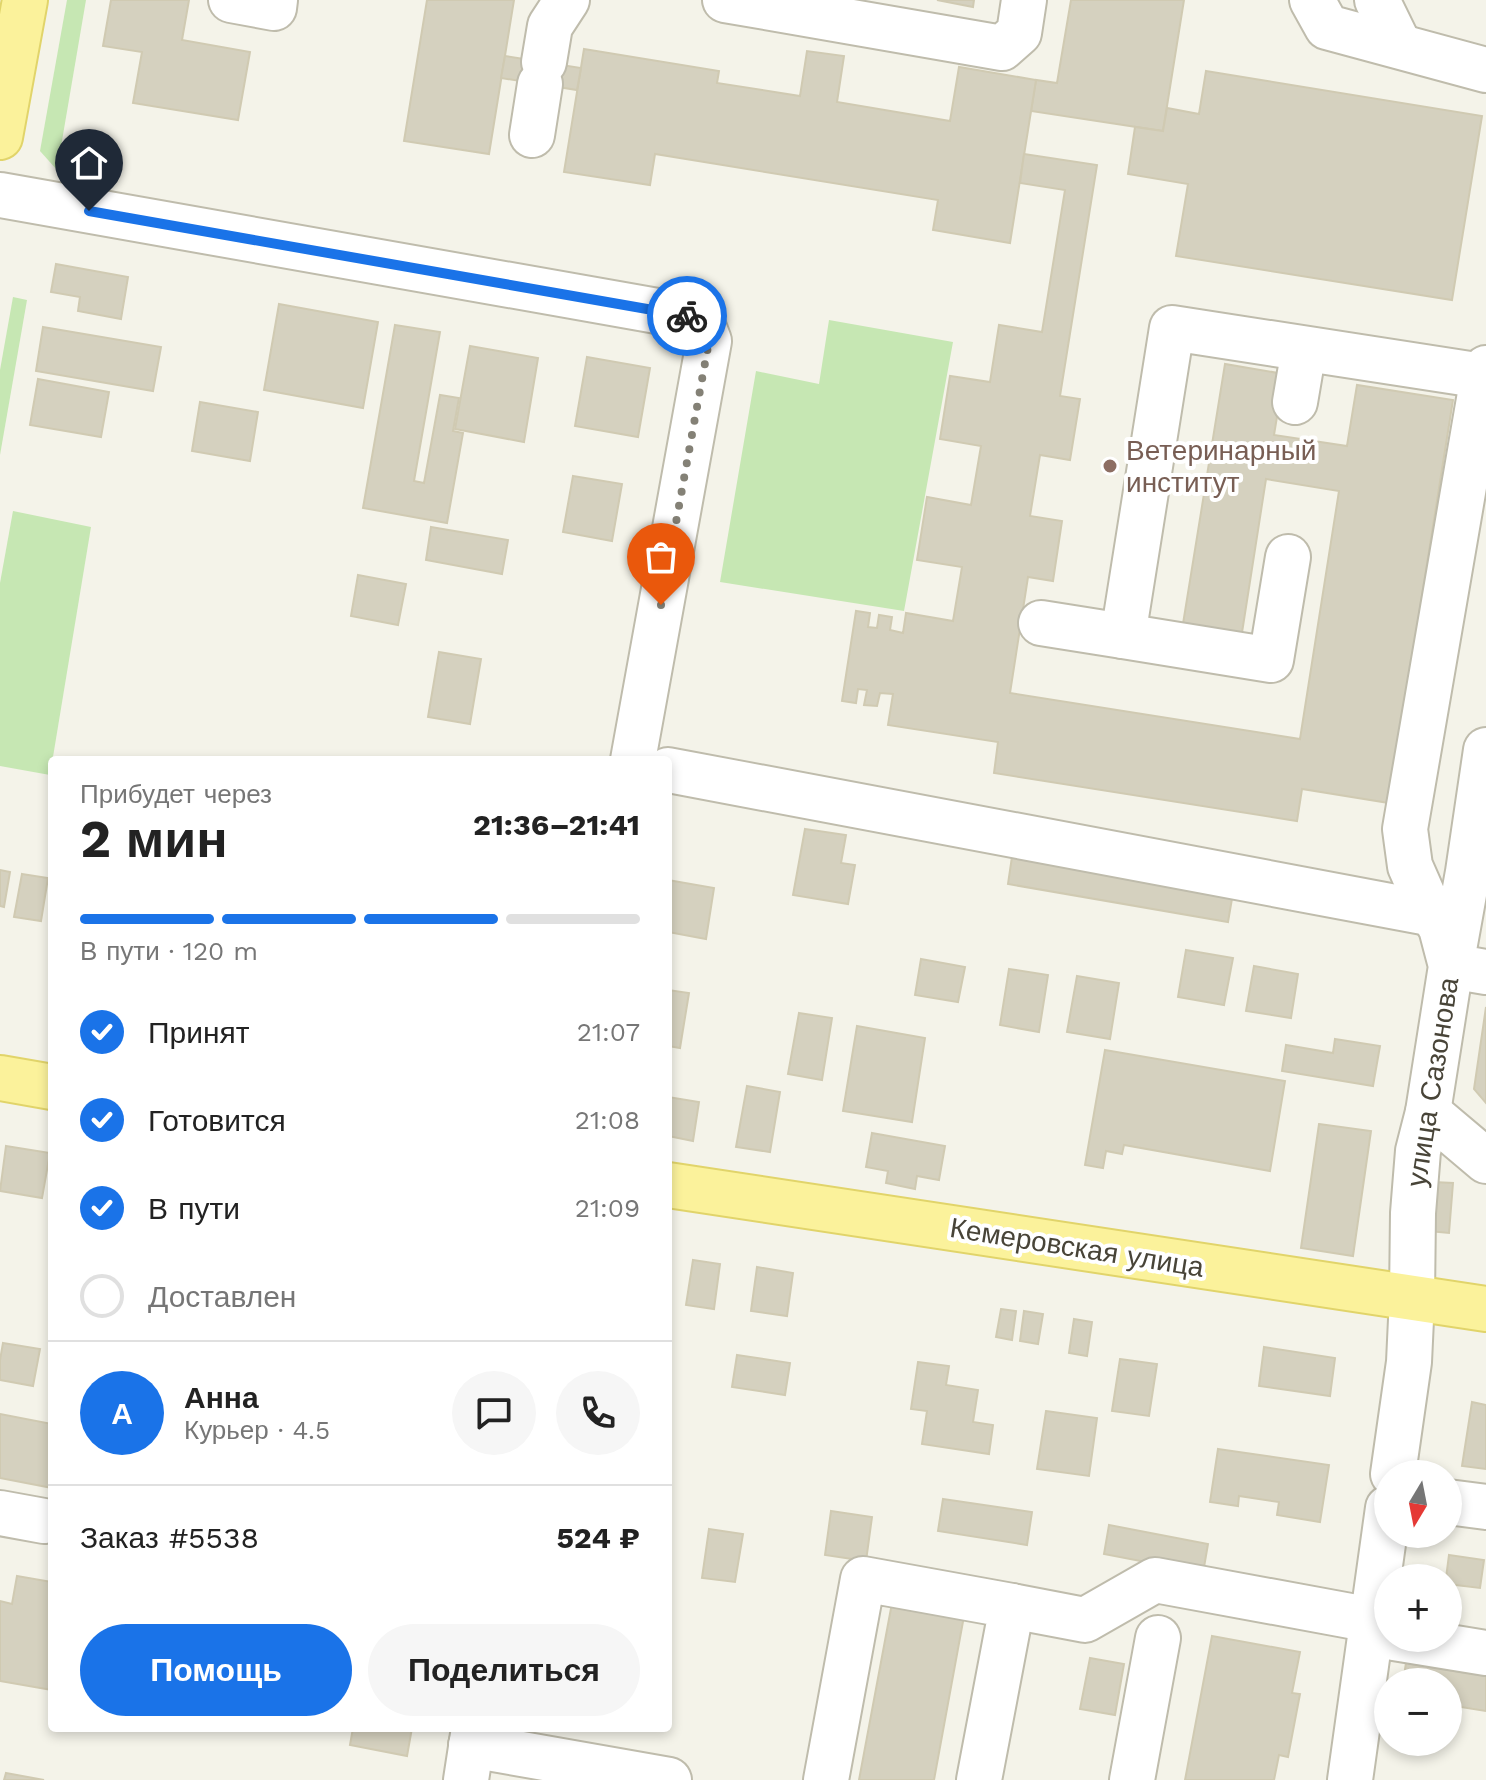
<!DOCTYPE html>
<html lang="ru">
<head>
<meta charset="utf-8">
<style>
  body { margin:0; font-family:"Work Sans",sans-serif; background:#f6f6f6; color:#222; height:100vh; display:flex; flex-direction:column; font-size:30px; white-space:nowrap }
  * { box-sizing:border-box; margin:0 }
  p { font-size:26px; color:#767676 }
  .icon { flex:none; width:44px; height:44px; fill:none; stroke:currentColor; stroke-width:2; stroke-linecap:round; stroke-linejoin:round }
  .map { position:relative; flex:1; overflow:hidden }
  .drawer { position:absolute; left:48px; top:756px; width:624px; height:976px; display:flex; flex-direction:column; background:#fff; border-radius:8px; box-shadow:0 4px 12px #0003 }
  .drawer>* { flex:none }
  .needle { width:52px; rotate:190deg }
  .buttons { position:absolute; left:1374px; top:1460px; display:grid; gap:16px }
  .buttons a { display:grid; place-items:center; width:88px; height:88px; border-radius:50%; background:#fff; box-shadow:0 4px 12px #0003; font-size:40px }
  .pin { position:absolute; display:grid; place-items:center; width:68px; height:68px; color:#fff; margin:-82px -34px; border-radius:50% 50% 50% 0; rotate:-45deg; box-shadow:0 0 8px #0007 }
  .pin .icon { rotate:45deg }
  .courier { position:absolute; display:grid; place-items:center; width:80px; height:80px; margin:-40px; border:6px solid #1a73e8; border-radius:50%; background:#fff; color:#222; box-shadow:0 2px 10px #0007 }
  .summary em { font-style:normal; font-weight:700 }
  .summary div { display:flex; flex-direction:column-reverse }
  .summary { display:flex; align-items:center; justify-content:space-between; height:136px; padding:0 32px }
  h1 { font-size:52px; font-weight:700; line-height:60px }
  .bar { display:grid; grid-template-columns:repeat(4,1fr); gap:12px 8px; align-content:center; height:96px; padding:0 32px }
  .bar i { height:10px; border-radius:6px; background:#e0e0e0 }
  .bar .active { background:#1a73e8 }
  .bar p { grid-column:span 4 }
  .line { display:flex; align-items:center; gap:20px; padding:0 32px; border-top:2px solid #e0e0e0 }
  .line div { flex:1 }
  .round { display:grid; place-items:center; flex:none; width:84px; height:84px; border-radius:42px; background:#f6f6f6 }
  ol { padding:0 32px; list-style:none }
  li { display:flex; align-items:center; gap:24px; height:88px }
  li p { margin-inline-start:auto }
  li .icon { padding:8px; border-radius:50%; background:#1a73e8; color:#fff; stroke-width:4 }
  li:last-child { color:#767676 }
  li i { width:44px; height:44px; border:4px solid #e0e0e0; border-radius:50% }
  .action { display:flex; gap:16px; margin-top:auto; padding:16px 32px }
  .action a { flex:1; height:92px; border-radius:48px; background:#1a73e8; color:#fff; font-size:32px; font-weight:700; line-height:92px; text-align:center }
  .action a+a { background:#f6f6f6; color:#222 }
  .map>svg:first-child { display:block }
  .green { fill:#c6e7b3 }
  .building { fill:#d5d1bf; stroke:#d0cab2; stroke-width:2 }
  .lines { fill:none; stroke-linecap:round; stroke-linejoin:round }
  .minor-casing { stroke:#bfbcac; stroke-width:48 }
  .major-casing { stroke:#e1d46a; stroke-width:48 }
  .minor { stroke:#fff; stroke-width:44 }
  .major { stroke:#fbf29b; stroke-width:44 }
  .done { stroke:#848176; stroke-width:8; stroke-dasharray:0 14.4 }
  .route { stroke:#1a73e8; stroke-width:10 }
  .education-dot { fill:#8d6e63; stroke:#fff; stroke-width:3 }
  .labels { text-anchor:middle; stroke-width:8; stroke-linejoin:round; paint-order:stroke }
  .education-label { font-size:28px; fill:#785e54; stroke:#fff; text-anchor:start }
  .street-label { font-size:28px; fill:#484438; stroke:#fff }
</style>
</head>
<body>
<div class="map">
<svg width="1486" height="1780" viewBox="0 0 1486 1780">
  <rect width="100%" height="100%" fill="#f4f3e9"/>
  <g class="green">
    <polygon points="67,0 86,0 57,170 40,151"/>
    <polygon points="13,297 27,300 0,455 0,370"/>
    <polygon points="829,320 953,342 904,611 720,582 756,371 819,384"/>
    <polygon points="13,511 91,527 50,775 0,766 0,583"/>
  </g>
  <g class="building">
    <polygon points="111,0 189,0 182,40 250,52 238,120 133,103 142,52 103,46"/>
    <polygon points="427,0 514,0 489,154 404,141"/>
    <polygon points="937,0 974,0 973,7"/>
    <polygon points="1071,0 1184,0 1163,131 1031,111 1036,80 1057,83"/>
    <polygon points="584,49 719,71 717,83 800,96 807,51 844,56 837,102 950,121 959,67 1036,80 1010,243 933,230 938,200 655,154 650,185 564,172"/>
    <polygon points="505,56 581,68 577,90 501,78"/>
    <polygon points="1206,71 1482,116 1452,300 1176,256 1188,184 1128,174 1135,127 1163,131 1167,108 1199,114"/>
    <polygon points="1024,154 1097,165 1060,396 1080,399 1070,460 1040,455 1030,516 1062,521 1053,581 1028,577 1010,693 1300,739 1339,491 1266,479 1241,639 1182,630 1225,364 1284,374 1274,435 1347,446 1357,385 1453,400 1389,803 1302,789 1297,821 994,773 998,742 888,725 893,694 880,693 877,706 864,705 867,690 858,689 856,703 842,701 856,611 870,613 868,627 877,628 879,615 892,617 890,630 903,633 906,613 953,621 962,567 917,560 927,497 971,505 981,446 940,439 950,376 990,382 999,325 1042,332 1065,190 1020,183"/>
    <polygon points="56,264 128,277 121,319 78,311 80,297 51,292"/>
    <polygon points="279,304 378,322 363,408 264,390"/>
    <polygon points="395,325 440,332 414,481 424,483 440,395 459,398 453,431 463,433 447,523 363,508"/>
    <polygon points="43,327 161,347 153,391 36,371"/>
    <polygon points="470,346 538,358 524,442 455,429"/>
    <polygon points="587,357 650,368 638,437 575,426"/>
    <polygon points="38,379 109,392 101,437 30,425"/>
    <polygon points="200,402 258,412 250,461 192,451"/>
    <polygon points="573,476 622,484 612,541 563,532"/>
    <polygon points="431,527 508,540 502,574 426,560"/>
    <polygon points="358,575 406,584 398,625 351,616"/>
    <polygon points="439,652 481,659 470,724 428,717"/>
    <polygon points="805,829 846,835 841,863 855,865 848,904 793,895"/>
    <polygon points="1013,850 1234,887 1228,922 1008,884"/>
    <polygon points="0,870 10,872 4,907 0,906"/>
    <polygon points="22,874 48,878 41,921 14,917"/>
    <polygon points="668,880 714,888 706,939 668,932"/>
    <polygon points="1186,950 1233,958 1224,1005 1178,997"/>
    <polygon points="921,959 965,967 958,1002 915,995"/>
    <polygon points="1254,966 1298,974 1291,1018 1246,1011"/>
    <polygon points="1009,969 1048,975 1039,1032 1000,1025"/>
    <polygon points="1077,976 1119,983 1110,1039 1067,1032"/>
    <polygon points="668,990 689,993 680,1048 668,1046"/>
    <polygon points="1486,1007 1486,1103 1474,1089"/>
    <polygon points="799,1013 832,1018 822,1080 788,1074"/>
    <polygon points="857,1026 925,1038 912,1122 843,1111"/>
    <polygon points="1335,1039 1380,1046 1373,1086 1282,1071 1286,1045 1333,1053"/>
    <polygon points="1105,1050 1285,1081 1270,1171 1124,1145 1122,1154 1106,1151 1103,1168 1085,1165"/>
    <polygon points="747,1086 780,1092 770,1152 736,1147"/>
    <polygon points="668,1097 699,1102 693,1141 668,1136"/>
    <polygon points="1319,1124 1371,1131 1353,1256 1301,1248"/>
    <polygon points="872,1133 945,1146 939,1180 917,1176 915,1189 886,1183 888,1171 866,1167"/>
    <polygon points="6,1146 50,1153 42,1198 0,1191"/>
    <polygon points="1433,1182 1453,1183 1449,1233 1429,1231"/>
    <polygon points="693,1260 720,1264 714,1309 686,1305"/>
    <polygon points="757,1267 793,1273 787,1316 751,1311"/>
    <polygon points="1001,1309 1016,1311 1012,1340 996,1337"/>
    <polygon points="1024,1311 1043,1314 1038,1344 1020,1341"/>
    <polygon points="1074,1319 1092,1322 1087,1356 1069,1353"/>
    <polygon points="3,1343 40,1349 33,1386 0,1380 0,1360"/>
    <polygon points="1264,1347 1335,1358 1330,1396 1259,1386"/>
    <polygon points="737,1355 790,1363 785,1395 732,1387"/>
    <polygon points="1120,1359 1157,1364 1149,1416 1112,1411"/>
    <polygon points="918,1362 949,1366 946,1385 978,1390 973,1422 993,1425 989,1454 922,1444 927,1411 911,1409"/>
    <polygon points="1472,1402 1486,1405 1486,1469 1462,1466"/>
    <polygon points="1046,1411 1097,1418 1089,1476 1037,1469"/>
    <polygon points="0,1414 52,1424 52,1488 0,1478"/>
    <polygon points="1218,1449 1329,1465 1320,1522 1277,1515 1279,1502 1239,1496 1238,1506 1210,1502"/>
    <polygon points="943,1499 1032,1512 1027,1545 938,1531"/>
    <polygon points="831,1511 872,1517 866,1561 825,1555"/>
    <polygon points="1109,1525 1208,1544 1203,1573 1104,1554"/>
    <polygon points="709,1529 743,1534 735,1582 702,1578"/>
    <polygon points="1449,1555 1484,1560 1480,1588 1448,1584 1448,1578 1446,1578"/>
    <polygon points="17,1576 52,1582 52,1690 0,1681 0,1601 12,1604"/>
    <polygon points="892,1603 964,1616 934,1780 859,1780"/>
    <polygon points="1212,1636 1300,1652 1292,1693 1300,1694 1288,1757 1279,1755 1274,1780 1185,1780"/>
    <polygon points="1090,1658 1124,1664 1115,1715 1080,1709"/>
    <polygon points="1406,1663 1486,1676 1486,1711 1448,1705 1448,1682 1403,1682"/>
    <polygon points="353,1728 412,1728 407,1756 350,1745"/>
    <polygon points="6,1773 44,1780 4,1780"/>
  </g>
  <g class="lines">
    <defs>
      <g id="minor">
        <polyline points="231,0 274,8 275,0"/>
        <polyline points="725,0 1002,48 1019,33 1024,0"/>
        <polyline points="1312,0 1327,27 1486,70"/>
        <polyline points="1377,0 1399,45"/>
        <polyline points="544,62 550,26 567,0"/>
        <polyline points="532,135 540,84"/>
        <polyline points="0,195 691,317 704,328 709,341 633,760"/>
        <polyline points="1295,402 1304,349"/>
        <polyline points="1288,557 1271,660 1123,636 1172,328 1483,376"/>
        <polyline points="1041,623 1123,636"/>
        <polyline points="1486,750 1468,872 1451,966 1486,972"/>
        <polyline points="668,770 1433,914"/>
        <polyline points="1428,1112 1486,1161"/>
        <polyline points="1393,1474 1409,1362 1412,1298 1413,1213 1418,1151 1428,1112 1451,966 1441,928 1425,900 1410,866 1405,829 1483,376 1486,368"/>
        <polyline points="1448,1502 1486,1507"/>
        <polyline points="0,1513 44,1521"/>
        <polyline points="1012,1606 1085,1620 1155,1580 1372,1620"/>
        <polyline points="1394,1638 1486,1653"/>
        <polyline points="471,1745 669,1780"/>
        <polyline points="466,1780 474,1728"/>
        <polyline points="826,1780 863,1579 1012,1606 979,1780"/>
        <polyline points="1132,1780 1158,1638"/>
        <polyline points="1350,1780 1388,1508"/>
      </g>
      <g id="major">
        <polyline points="0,137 25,0"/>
        <polyline points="0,1078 52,1087"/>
        <polyline points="668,1185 1486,1309"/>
      </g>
    </defs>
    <use href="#minor" class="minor-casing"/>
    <use href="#major" class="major-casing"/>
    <use href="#minor" class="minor"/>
    <use href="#major" class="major"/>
  </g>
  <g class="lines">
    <path class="done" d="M661,605l48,-264c-4,-11 -10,-22 -22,-25"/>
    <polyline class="route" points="89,211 687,316"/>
  </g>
  <circle class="education-dot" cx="1110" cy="466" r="8"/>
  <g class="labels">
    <g class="education-label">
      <text x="1126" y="460">Ветеринарный<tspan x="1126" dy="32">институт</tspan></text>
    </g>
    <g class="street-label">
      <text transform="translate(1432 1082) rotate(-81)" y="10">улица Сазонова</text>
      <text transform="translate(1077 1247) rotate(9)" y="10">Кемеровская улица</text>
    </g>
  </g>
</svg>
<div class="buttons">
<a><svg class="needle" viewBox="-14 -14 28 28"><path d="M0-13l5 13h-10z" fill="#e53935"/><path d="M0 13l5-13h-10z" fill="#767676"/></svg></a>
<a>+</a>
<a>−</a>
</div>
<div class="pin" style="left:661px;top:605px;background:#ea580c"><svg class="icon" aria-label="bag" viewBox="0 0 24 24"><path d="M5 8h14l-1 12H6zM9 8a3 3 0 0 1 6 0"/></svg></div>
<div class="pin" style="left:89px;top:211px;background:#1f2937"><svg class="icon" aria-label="home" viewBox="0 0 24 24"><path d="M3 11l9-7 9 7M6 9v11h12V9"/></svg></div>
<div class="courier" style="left:687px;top:316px"><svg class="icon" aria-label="bike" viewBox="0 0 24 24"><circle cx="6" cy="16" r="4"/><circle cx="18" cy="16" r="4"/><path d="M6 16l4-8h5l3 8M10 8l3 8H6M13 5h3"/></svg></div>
<section class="drawer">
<div class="summary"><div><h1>2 мин</h1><p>Прибудет через</p></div><em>21:36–21:41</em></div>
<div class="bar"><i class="active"></i><i class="active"></i><i class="active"></i><i></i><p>В пути · 120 m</p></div>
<ol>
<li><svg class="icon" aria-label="check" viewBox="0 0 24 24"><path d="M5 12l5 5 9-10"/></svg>Принят<p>21:07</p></li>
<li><svg class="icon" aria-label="check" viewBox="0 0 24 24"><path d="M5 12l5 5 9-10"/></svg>Готовится<p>21:08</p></li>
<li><svg class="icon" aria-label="check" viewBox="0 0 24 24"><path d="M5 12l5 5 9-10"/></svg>В пути<p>21:09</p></li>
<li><i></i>Доставлен</li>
</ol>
<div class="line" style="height:144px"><b class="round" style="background:#1a73e8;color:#fff">А</b><div><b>Анна</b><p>Курьер · 4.5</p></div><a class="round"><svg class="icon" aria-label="chat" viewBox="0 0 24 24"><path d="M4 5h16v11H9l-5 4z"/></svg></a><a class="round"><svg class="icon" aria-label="phone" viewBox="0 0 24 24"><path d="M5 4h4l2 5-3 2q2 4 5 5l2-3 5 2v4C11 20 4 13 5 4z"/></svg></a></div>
<div class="line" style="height:104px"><div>Заказ #5538</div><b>524 ₽</b></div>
<div class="action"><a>Помощь</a><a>Поделиться</a></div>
</section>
</div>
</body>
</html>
